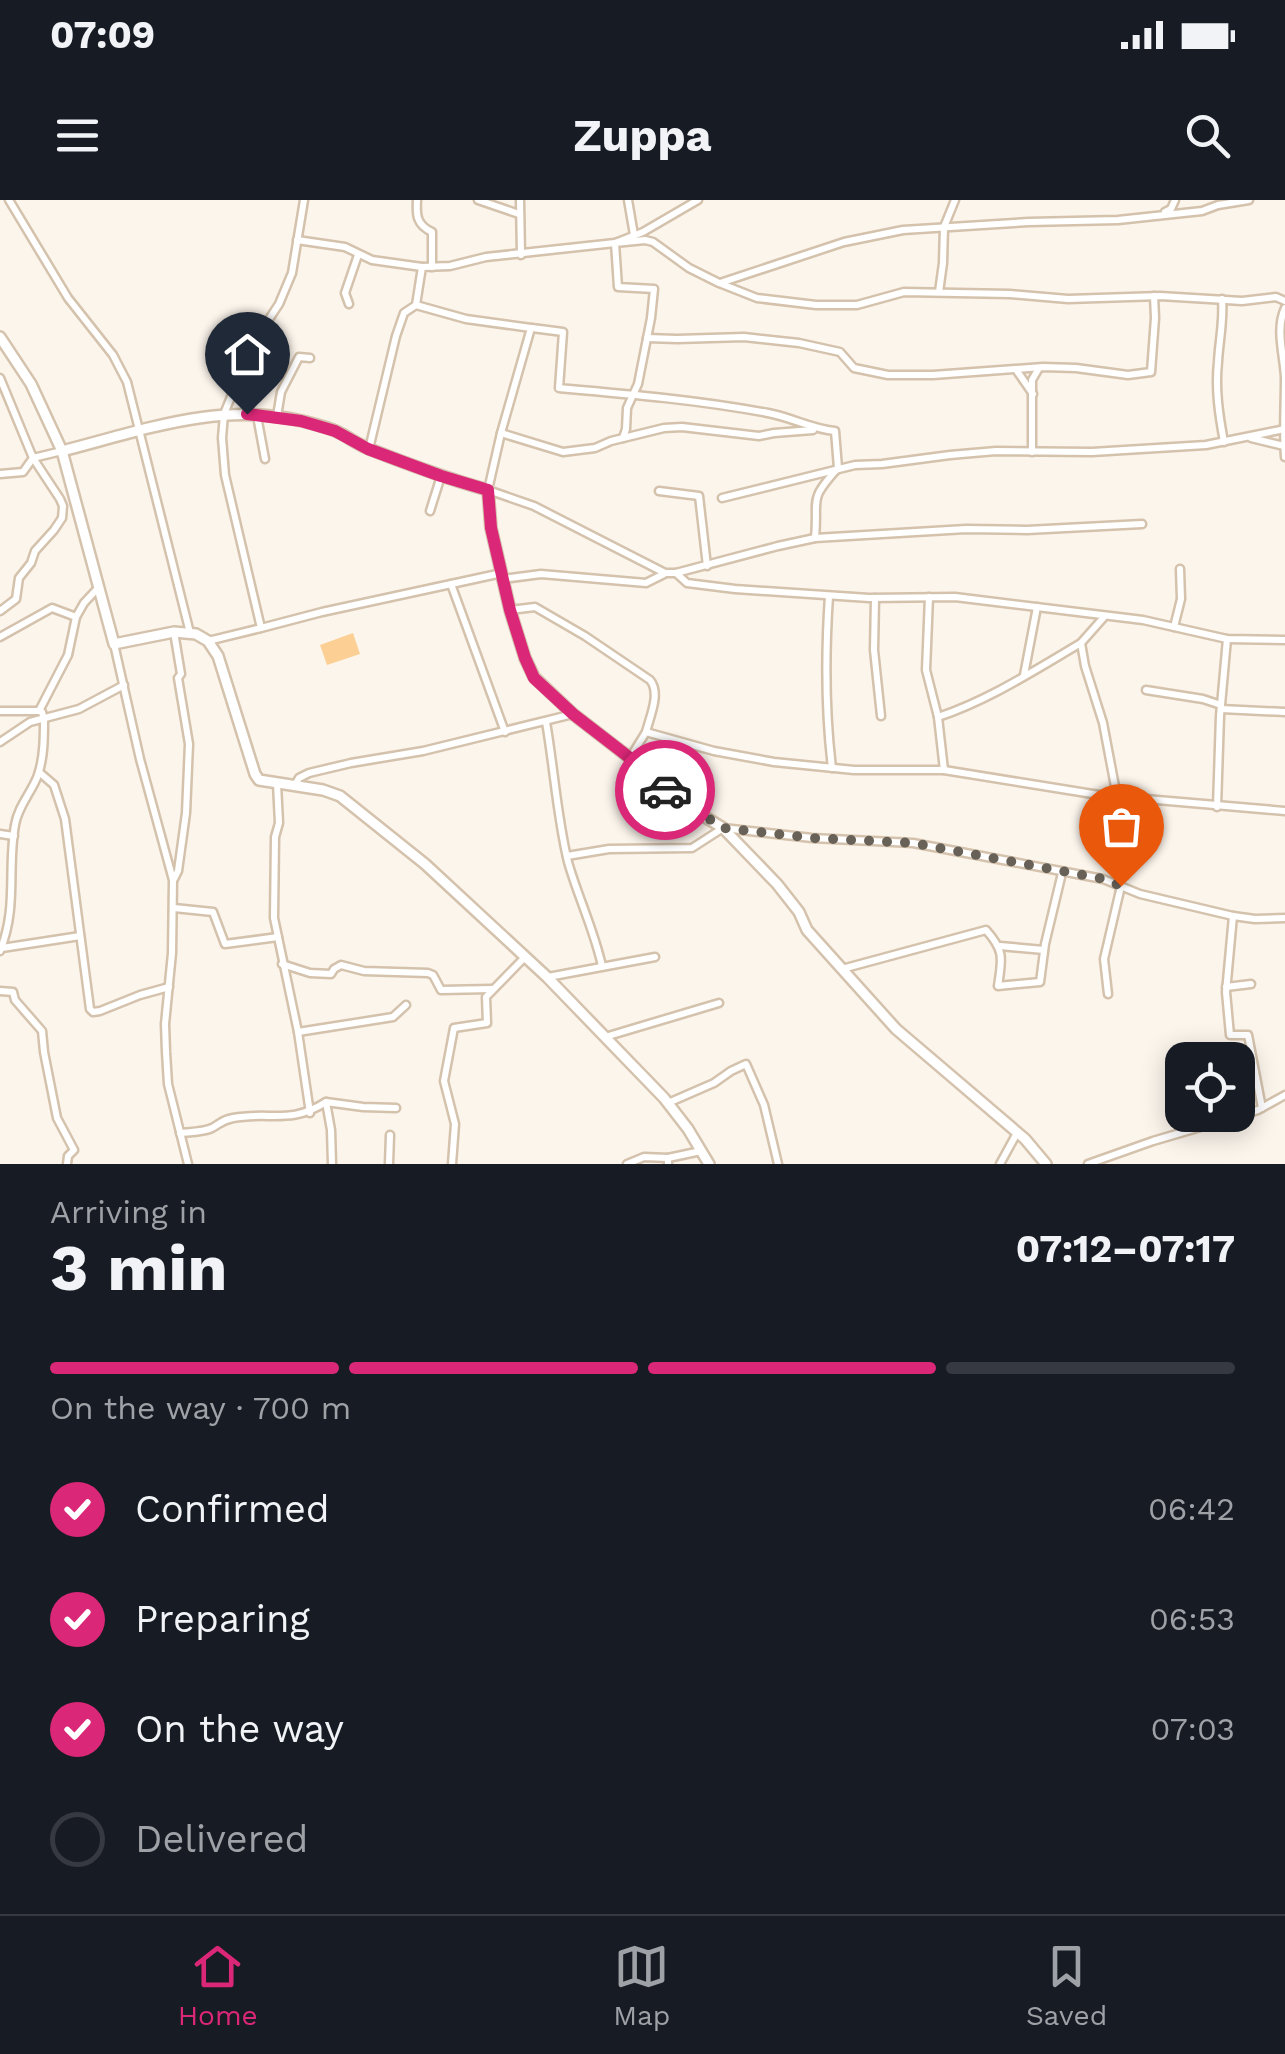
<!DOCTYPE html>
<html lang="en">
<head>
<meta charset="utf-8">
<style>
  body { margin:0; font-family:"Work Sans",sans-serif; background:#242831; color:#f1f3f6; height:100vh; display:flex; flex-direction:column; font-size:38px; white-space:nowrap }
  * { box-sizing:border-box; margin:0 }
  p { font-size:32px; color:#9ea1a6 }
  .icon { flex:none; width:55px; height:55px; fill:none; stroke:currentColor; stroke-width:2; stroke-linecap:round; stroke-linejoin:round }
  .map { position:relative; height:964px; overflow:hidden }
  .drawer { display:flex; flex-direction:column; background:#171b24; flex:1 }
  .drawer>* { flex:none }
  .controls { position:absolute; left:1165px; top:842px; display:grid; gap:20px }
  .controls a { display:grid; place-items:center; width:90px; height:90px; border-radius:20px; background:#171b24; box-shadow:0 5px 25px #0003; font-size:50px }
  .pin { position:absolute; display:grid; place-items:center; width:85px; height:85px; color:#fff; margin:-102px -42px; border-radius:50% 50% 50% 0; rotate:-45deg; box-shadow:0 0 10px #0007 }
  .pin .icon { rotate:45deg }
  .courier { position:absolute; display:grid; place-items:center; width:100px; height:100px; margin:-50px; border:8px solid #db2777; border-radius:50%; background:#fff; color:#222; box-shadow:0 2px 12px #0007 }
  .summary em { font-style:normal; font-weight:700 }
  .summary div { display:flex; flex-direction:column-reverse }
  .summary { display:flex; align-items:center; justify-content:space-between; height:170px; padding:0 50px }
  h1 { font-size:65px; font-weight:700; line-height:75px }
  .bar { display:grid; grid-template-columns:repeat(4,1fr); gap:15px 10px; align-content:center; height:120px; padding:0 50px }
  .bar i { height:12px; border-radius:8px; background:#363941 }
  .bar .on { background:#db2777 }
  .bar p { grid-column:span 4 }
  ol { padding:0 50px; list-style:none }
  li { display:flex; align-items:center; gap:30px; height:110px }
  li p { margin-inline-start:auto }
  li .icon { padding:10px; border-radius:50%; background:#db2777; color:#fff; stroke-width:4 }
  li:last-child { color:#9ea1a6 }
  li i { width:55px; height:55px; border:5px solid #363941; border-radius:50% }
  .status { display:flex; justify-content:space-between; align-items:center; height:70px; padding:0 50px; background:#171b24; direction:ltr }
  .status svg { height:28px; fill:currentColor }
  header { display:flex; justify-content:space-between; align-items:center; height:130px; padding:0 50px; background:#171b24; font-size:45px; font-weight:700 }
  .tabs { display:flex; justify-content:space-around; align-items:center; height:140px; border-top:2px solid #363941; background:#171b24; font-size:28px; color:#9ea1a6 }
  .tabs a { display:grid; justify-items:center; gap:5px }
  .tabs .on { color:#db2777 }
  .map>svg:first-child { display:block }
  .green { fill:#fccf95 }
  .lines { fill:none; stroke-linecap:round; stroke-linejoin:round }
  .street-casing { stroke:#d4c2ac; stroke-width:11 }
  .secondary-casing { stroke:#d4c2ac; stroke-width:14 }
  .street { stroke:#fff; stroke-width:6 }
  .secondary { stroke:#fff; stroke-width:9 }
  .done { stroke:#676158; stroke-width:10; stroke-dasharray:0 18 }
  .route { stroke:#db2777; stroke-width:12 }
</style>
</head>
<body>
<div class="status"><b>07:09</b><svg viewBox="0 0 49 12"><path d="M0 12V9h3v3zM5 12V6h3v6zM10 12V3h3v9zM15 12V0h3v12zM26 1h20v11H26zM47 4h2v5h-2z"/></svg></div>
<header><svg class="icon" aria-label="menu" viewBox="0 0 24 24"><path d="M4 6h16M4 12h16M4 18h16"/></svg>Zuppa<svg class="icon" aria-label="search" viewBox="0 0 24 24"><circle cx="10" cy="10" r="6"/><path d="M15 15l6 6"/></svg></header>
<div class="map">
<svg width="1285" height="964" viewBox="0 0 1285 964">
  <rect width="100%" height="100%" fill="#fcf5ec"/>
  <polygon class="green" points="353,433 360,454 327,465 320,445"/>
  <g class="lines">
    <defs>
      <g id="street">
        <polyline points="9,0 68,98 113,155 127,182 190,433"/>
        <path d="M417,0c-1,16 0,25 15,32v35"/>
        <polyline points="478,0 519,14"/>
        <polyline points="520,0 521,55"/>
        <polyline points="628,0 634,35"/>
        <polyline points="1165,12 1171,9 1175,0"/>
        <polyline points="297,40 345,47 372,60 422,67"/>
        <polyline points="720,83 844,42 903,30 1029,22 1118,20 1202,11 1218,5 1249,0"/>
        <polyline points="939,92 943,63 944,27 955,0"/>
        <path d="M1222,99c2,22 -3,42 -4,63 -3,27 1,53 6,80"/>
        <polyline points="349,104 345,93 358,55"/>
        <polyline points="416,105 466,119 531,128 501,233 488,290 534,306 665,373 676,373 778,346 815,338 966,329 1027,330 1142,324"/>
        <path d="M1285,108c-10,21 -1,47 0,70 0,26 -2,52 0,79"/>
        <path d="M532,128l31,4 -4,56c69,6 140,12 209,25 23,4 43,16 67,18l3,37c-31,34 -19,30 -23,70"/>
        <polyline points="647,138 677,139 744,137 799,143 840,152 854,168 888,175 933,175 1043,167 1076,168 1128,175 1151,172 1155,118 1154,96"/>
        <polyline points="1017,171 1033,194"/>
        <polyline points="0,178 33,258 62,251"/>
        <polyline points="257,216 265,259"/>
        <polyline points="277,216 281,192 299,157 310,158"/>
        <polyline points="501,233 563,252 595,248 611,241 664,228 682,227 759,236 774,233 813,230"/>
        <polyline points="623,238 626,229 627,208 638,184 651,118 654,89 618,87 615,43 645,40 653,42 689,68 719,83 757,98 816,105 857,105 904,92 1010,94 1068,99 1160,96 1242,101 1276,97 1285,101"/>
        <polyline points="1251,238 1284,246"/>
        <polyline points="369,249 396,136 404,113 416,105 422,67 450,66 486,57 615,43 643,32 698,0"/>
        <polyline points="1032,252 1032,180 1039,168"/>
        <polyline points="0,274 23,272 33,258 60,299 63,306 62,318 54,330 35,351 31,363 19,378 16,399 0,411"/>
        <polyline points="659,291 699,296 707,366"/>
        <polyline points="722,298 855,265 882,264 950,255 996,251 1092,252 1206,245 1285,229"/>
        <polyline points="430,311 441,276"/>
        <polyline points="676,373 687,383 735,389 869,398 955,397 1143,420 1227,439 1285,440"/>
        <polyline points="503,379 541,374 646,383 664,374"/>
        <polyline points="451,384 505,532"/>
        <path d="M829,396c-4,58 -4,114 3,172"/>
        <polyline points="929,397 926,470 938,517 944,570"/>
        <polyline points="875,398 874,450 881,516"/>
        <path d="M510,410l25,-3 50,29 65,44c11,13 0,36 -4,52"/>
        <polyline points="1104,417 1081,443 1085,466 1103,523 1117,597"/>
        <polyline points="1174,427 1181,399 1180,369"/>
        <polyline points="261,428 322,412 502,373"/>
        <polyline points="0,437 52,408 76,417 84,403 98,388"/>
        <polyline points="208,441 261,428 225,275 222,238 224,214 252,145 279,104 292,73 304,0"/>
        <polyline points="114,444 140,559 173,680 172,753 165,824 166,852 168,884 188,964"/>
        <polyline points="1024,475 1037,407"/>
        <polyline points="1146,490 1203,499 1221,505"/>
        <polyline points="1221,509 1285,512"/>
        <path d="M0,511h39l3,1 2,7c0,18 0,38 -6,56 -6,17 -20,31 -23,50 -8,44 3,82 -15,126"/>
        <polyline points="39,511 68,455 76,417"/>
        <path d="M938,517c51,-17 97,-47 143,-74"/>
        <path d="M546,522c8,46 11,95 22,140 10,35 26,68 34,104"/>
        <polyline points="0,542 30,522 79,509 124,485"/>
        <polyline points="630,558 646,532 714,551 774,562 854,570 944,570 1099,595 1285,611"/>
        <polyline points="39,572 54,585 65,619 90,809 93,812 100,811 140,795 169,787"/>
        <polyline points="277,584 279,623 275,637 274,718 298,832 310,913"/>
        <polyline points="295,585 299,578 309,573 351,563 423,551 573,514"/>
        <polyline points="1217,607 1220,516 1227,439"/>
        <polyline points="0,634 14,636"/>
        <polyline points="567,656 609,649 692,648 723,628 812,638 913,643 1103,679 1140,694 1233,716 1255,719 1285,718"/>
        <polyline points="174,679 178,671 186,613 189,544 178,478 181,474 174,432"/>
        <polyline points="174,708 213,712 225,744 278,737"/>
        <polyline points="1233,716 1226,792 1230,835 1248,835 1262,908"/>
        <polyline points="1000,746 1044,750"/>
        <polyline points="2,748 80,736"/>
        <polyline points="282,764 310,773 331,774 334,769 341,765 364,771 428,773 433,775 441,790 492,789"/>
        <path d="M842,769l144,-39c19,21 16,29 12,56l42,-4 5,-38 17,-71"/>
        <polyline points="548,777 655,757"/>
        <polyline points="1226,787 1251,784"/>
        <polyline points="0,791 13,792 15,800 42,831 44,852 57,918 74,950 68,956 67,964"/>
        <polyline points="1108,794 1104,759 1121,686"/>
        <polyline points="298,832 393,817 406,805"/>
        <polyline points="605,837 719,803"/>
        <polyline points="326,902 331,930 332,964"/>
        <polyline points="668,903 714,883 731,871 746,864 764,905 778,964"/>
        <path d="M180,933c10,-1 24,-1 32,-5 9,-5 10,-8 21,-10 37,-7 57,7 93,-16l37,5 33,1"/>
        <polyline points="389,964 390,935"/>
        <polyline points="452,964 455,924 444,881 454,828 487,823 486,797 525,757"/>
        <polyline points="627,964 644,957 668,958"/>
        <polyline points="668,964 668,958 701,951"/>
        <polyline points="1000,964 1017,933"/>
        <polyline points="1088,964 1153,941 1258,910 1285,895"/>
      </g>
      <g id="secondary">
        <polyline points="0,137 31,184 62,251 114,444 174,432 196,434 208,441 218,456 255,574 259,580 323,590 340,596 425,664 547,777 664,898 688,929 709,964"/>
        <path d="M62,251c79,-20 157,-50 240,-30 12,3 25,6 36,11 12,6 22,14 34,18 38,15 76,29 116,40l3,38 19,82 15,48 9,19 39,37 57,44 44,40 49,30 54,56 22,28 8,18 89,99 129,110 21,25"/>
      </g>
    </defs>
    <use href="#street" class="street-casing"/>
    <use href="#secondary" class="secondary-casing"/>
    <use href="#street" class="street"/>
    <use href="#secondary" class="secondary"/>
  </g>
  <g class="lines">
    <polyline class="done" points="665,590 723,628 812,638 913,643 1104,679 1121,686"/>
    <polyline class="route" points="247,214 301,221 335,231 368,249 441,276 488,290 491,328 510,410 525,458 534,478 573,514 630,558 665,590"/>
  </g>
</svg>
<div class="controls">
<a><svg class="icon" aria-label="locate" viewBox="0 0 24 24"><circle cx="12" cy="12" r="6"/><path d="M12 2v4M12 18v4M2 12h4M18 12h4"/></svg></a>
</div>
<div class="pin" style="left:1121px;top:686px;background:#ea580c"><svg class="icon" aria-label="bag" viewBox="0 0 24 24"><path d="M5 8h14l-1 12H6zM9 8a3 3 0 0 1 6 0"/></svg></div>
<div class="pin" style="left:247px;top:214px;background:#1f2937"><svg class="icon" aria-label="home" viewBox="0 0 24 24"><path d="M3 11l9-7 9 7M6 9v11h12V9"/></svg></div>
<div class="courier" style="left:665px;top:590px"><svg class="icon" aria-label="car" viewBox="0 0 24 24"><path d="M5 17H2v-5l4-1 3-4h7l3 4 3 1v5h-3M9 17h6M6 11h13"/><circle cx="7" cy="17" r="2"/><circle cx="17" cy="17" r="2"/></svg></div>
</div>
<section class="drawer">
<div class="summary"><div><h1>3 min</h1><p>Arriving in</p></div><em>07:12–07:17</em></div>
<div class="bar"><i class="on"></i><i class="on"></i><i class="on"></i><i></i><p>On the way · 700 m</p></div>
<ol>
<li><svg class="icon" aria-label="check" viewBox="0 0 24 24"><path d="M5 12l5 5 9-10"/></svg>Confirmed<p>06:42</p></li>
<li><svg class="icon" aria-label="check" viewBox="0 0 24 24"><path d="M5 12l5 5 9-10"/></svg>Preparing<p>06:53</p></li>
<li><svg class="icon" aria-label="check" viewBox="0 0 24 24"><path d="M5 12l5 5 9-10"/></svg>On the way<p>07:03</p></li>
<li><i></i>Delivered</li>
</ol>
</section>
<nav class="tabs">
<a class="on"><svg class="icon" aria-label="home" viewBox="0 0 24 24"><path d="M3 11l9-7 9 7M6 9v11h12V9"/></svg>Home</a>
<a><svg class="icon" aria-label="map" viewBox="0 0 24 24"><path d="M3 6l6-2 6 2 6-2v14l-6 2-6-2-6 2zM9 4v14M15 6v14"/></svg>Map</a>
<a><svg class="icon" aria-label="saved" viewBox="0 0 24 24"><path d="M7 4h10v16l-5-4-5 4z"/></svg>Saved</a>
</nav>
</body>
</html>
